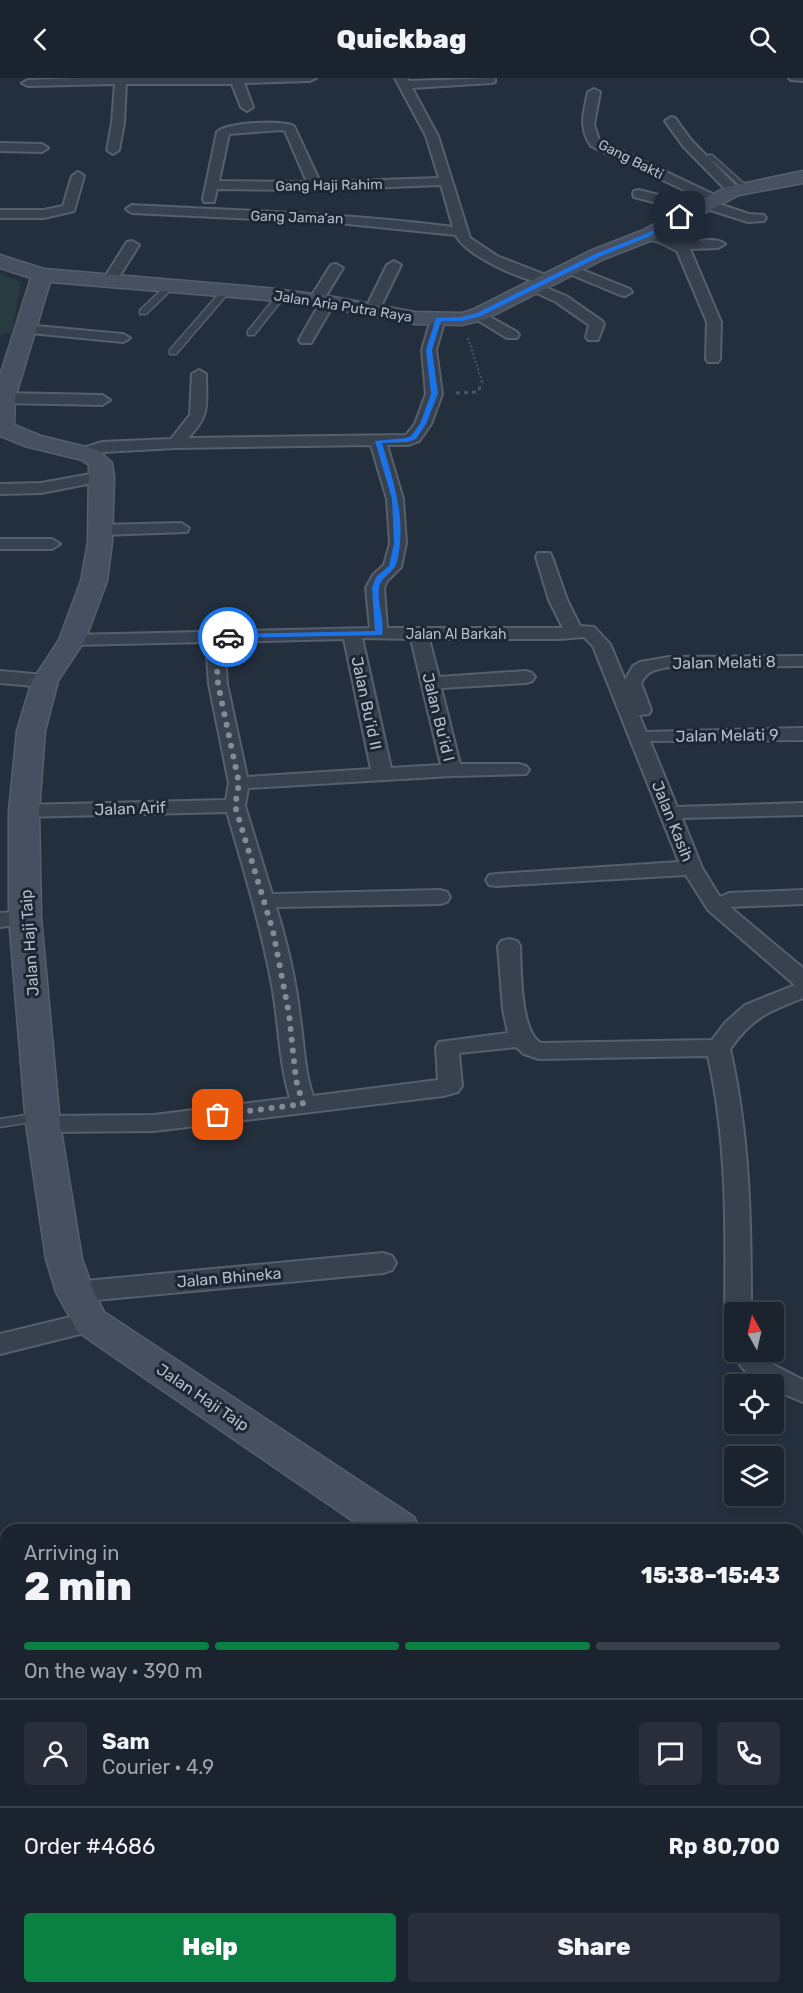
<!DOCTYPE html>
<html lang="en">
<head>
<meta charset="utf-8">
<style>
  body { margin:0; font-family:Rubik,sans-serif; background:#282f3a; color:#f1f3f6; height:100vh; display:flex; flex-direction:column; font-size:22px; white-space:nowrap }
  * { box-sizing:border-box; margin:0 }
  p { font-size:20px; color:#a0a4aa }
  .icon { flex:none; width:33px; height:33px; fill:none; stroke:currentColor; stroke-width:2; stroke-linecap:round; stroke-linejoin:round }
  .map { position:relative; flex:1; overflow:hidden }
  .sheet { position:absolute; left:0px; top:1446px; width:804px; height:470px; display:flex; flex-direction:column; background:#1b232e; border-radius:18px 18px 0 0; box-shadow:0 3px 9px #0003,0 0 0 2px #39404a }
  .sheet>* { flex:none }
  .needle { width:39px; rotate:352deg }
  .controls { position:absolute; left:724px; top:1224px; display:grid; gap:12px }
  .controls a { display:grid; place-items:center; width:60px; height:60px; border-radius:6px; background:#1b232e; box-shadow:0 3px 9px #0003,0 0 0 2px #39404a; font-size:30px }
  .pin { position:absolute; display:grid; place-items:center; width:51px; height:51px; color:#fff; margin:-26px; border-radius:12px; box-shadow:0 3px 9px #0006 }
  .courier { position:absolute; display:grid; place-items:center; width:60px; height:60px; margin:-30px; border:4px solid #1a73e8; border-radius:50%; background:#fff; color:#222; box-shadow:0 2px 8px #0007 }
  .head em { font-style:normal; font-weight:800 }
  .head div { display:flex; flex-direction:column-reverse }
  .head { display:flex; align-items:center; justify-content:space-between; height:102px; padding:0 24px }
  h1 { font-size:39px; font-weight:800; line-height:45px }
  .bar { display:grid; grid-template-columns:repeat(4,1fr); gap:9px 6px; align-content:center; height:72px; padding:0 24px }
  .bar i { height:8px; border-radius:4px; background:#39404a }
  .bar .current { background:#0b8043 }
  .bar p { grid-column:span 4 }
  .line { display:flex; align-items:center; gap:15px; padding:0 24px; border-top:2px solid #39404a }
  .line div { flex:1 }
  .round { display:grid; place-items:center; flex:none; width:63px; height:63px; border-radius:6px; background:#282f3a }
  .action { display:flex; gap:12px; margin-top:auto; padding:12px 24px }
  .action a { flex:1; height:69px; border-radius:6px; background:#0b8043; color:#fff; font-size:24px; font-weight:800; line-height:69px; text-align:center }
  .action a+a { background:#282f3a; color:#f1f3f6 }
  header { display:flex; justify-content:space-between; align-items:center; height:78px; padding:0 24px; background:#1b232e; font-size:27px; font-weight:800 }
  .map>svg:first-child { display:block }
  .green { fill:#263c3f }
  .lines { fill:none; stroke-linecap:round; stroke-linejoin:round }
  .lane-casing { stroke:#565f6c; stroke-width:3 }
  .street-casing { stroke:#565f6c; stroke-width:4 }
  .secondary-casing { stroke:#565f6c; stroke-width:3 }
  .path-far1 { stroke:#44595c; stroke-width:2; stroke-dasharray:2 2; stroke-linecap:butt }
  .path { stroke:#44595c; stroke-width:3; stroke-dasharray:4 4; stroke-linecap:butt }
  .lane { fill:#38414e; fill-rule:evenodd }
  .street { fill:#38414e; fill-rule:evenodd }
  .secondary { fill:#465061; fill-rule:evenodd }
  .route { fill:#1a73e8 }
  .done { stroke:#828b98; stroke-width:6; stroke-dasharray:0 10.8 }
  .labels { text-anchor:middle; stroke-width:6; stroke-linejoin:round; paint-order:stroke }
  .far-street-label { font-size:14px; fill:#b4bcc9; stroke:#1d2633 }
  .street-label { font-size:16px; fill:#b4bcc9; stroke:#1d2633 }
</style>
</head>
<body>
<header><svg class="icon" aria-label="back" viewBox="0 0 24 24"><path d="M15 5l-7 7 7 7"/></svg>Quickbag<svg class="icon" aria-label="search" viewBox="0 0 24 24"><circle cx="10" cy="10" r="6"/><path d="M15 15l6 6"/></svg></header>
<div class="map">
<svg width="803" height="1915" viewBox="0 0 803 1915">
  <rect width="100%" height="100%" fill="#242f3e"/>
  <polygon class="green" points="0,195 21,204 12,253 0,258"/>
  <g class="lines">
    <defs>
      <g id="lane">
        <polygon points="708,77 712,77 749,110 749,112 745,112 708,79"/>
        <polygon points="169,205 176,207 146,236 140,236 140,232"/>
        <polygon points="223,211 230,213 176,276 170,276 170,272"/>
        <polygon points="278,216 285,218 254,257 248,257 248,253"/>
        <polygon points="40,1035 44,1036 46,1039 44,1042 0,1049 0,1041"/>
      </g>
      <g id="street">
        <polygon points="77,0 316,0 310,3 244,5 253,29 247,33 241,29 232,6 126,6 124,45 119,72 113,76 107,72 112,45 115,6 28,8 22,5 28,2"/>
        <path d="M395,0h12l2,3 86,-3v4l-4,1 -79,5 26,48 32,102 27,18 54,21 2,3 -2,3c-18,4 -89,-29 -95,-48l-118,-12 -206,-10 -6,-4 6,-4c107,6 215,8 321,22l-12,-42 -126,5 -98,-1 -3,13h-10l-1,-3 14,-67c11,-10 64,-12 77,-6l26,56 119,-4 -13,-42zM282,52l3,1 22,51 -88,-1 10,-47z"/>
        <polygon points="789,0 803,0 803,3 791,2"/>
        <path d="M594,11l6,3 -6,33 5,15 120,57 1,3 -4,3 33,11 15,1 2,3 -2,3 -16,1 -47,-15 -1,-3 5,-4 -114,-54c-13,-19 -7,-34 -3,-54z"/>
        <polygon points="671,39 675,40 691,62 738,110 740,113 738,116 730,116 683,68 665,43"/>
        <polygon points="0,65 42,66 48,70 42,74 0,73"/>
        <polygon points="78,94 84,98 74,133 44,140 0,140 0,132 44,132 63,128 72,98"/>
        <polygon points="639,112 701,128 702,131 696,135 634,119 633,116 634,113"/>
        <path d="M648,153c9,2 26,10 33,11 13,2 33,-7 44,2l-7,4 -28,1 31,73 -1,37 -2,3h-10l-2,-3 1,-37 -30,-71 -18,-9 -16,-4 -2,-3 2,-3z"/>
        <polygon points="132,163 139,167 117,202 115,205 105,205 103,202 127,164"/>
        <polygon points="394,183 401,187 379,232 372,236 367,235 365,232 387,187"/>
        <polygon points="336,186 343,190 324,221 333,221 335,224 311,265 301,265 299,262 320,225 311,225 309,222 331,187"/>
        <polygon points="570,187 630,211 632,214 625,218 620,217 565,194 563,191"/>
        <polygon points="535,205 566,218 602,243 604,246 598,262 588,262 586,259 589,247 556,224 530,212 528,209 530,206"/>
        <polygon points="479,233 517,254 519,257 517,260 507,260 474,240 472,237 474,234"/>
        <path d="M438,237l7,4 -9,31 6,44 -11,30 -12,17 -11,4h-21l16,54 3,44 -5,24 -14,14 -3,7 3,40h176l-14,-28 -13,-43 2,-4h12l2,4 15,43 13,26 14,1 16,17 15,36 8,-14 7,-4 29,-5 134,-1v10l-134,1c-14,3 -21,3 -28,16l10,27 -2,4 -10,1 7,17 157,-4v12l-153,1 27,66 126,-4v12l-121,3 20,50 18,29 9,-4 74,-3v14l-73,3 73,61v30c-35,14 -50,19 -73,51 20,87 21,174 21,263h-16v9l-6,-2 -4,-7c1,-86 2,-172 -17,-256l-169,3 -15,-5 -8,-7 -57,6 3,33 -4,6 -15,4 -289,35 -111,1 -8,-2 -4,-6 4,-6 8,-2 111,-1 136,-17c-11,-36 -11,-75 -18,-113 -11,-59 -28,-115 -45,-173l-203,5 -7,-2 -3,-4 3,-4 7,-2 202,-5 3,-17 -20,-99 -3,-42 -134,3 -6,-1 -3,-4 3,-4 6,-1 298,-7 -4,-40 7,-13 11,-10 6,-22 -3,-44 -16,-54 -196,3 -72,4 -20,6 -8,-5 2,-3 25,-8 69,-3 19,-24 2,-41 7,-4 7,4c0,31 5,40 -18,64l218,-3 9,-11 11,-30 -4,-44 9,-31zM584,559l9,9 86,216 -183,12 -7,1 -3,5 3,5 7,1 190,-11 22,35 87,75 -50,20 -20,18 -13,17 -171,3c-21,-11 -20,-75 -21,-97l-3,-5 -8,-2 -8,2 -3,5 5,63 5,24 -69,9 -3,5 2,33 -125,16c-9,-26 -9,-53 -13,-79 -4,-36 -13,-74 -24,-110l164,-3 7,-2 3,-5 -3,-5 -7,-2 -168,4 -27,-88 3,-18 204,-12 74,-2 3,-4 -3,-4 -7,-2h-59l-19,-76 85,-5 6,-2 3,-4 -3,-4 -6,-2 -87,6 -10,-38h130zM362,560l49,1 30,126 -50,3zM344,561l27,130 -124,8 -20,-93 -3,-42z"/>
        <polygon points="25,247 123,256 130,260 123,264 20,254 18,251 20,248"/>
        <polygon points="4,315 102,317 110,322 102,327 4,325 0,324 0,316"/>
        <polygon points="102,394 108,396 110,399 108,402 41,415 0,416 0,406 41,405"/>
        <polygon points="181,445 189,450 187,454 101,457 93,452 101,447"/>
        <polygon points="0,461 52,461 60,466 52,471 0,471"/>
        <polygon points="0,593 45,597 52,599 54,603 52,607 45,609 0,605"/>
        <polygon points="25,833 32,835 36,840 32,845 0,849 0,835"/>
        <polygon points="383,1175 392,1178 396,1185 392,1192 383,1195 75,1224 66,1221 62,1214 66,1207 75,1204"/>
        <polygon points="91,1234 100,1237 104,1244 100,1251 0,1276 0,1256"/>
        <path d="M735,1268v6h24l13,12 31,16v22l-29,-12v-6c-20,0 -33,-15 -42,-32z"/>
        <polygon points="803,1760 803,1794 798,1796 798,1763"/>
        <polygon points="467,1910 501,1910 503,1915 469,1915"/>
      </g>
      <g id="secondary">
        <polygon points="803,93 803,105 739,117 655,161 604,181 486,241 462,247 415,246 328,230 267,222 50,204 15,320 14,347 41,358 98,372 112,385 114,399 112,464 107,503 85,562 58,603 45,653 39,733 41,840 60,1046 82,1181 94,1214 104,1234 414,1439 420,1452 366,1452 78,1254 56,1214 46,1181 26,1046 9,840 9,733 17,653 32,603 59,562 81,503 88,464 89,387 82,382 25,368 0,358 0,298 31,200 0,190 0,177 44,191 267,210 328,218 415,234 462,235 472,232 590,173 641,153 727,109"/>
        <polygon points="798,1712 803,1714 803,1760 798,1758"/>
      </g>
    </defs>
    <use href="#lane" class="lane-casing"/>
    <use href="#street" class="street-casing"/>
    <use href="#secondary" class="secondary-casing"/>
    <polyline class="path-far1" points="468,260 483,306"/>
    <polyline class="path" points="456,315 478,314 482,304"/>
    <use href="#lane" class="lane"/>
    <use href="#street" class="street"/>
    <use href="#secondary" class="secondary"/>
  </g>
  <path class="route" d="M678,138l5,1 -33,19 -51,21 -118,59 -19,5h-21l-9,29 6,44 -12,30 -10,15 -8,3 -26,1c12,40 25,78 15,119 -3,11 -16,14 -18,26 -2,16 6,32 3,47l-157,3 -1,-1 4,-3 147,-3 -3,-43 4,-11 13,-11 5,-23 -2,-44 -17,-58 31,-3 5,-2 9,-12 11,-30 -5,-44 10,-32 26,-1 15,-4 118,-59 51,-20z"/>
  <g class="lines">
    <polyline class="done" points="218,1037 303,1026 296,1002 289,936 273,853 235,728 239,705 218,606 215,559 228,559"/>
  </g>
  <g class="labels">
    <g class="far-street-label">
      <text transform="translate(631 81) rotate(27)" y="5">Gang Bakti</text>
      <text transform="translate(329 107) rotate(-1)" y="5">Gang Haji Rahim</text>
      <text transform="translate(297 139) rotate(2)" y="5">Gang Jama’an</text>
      <text transform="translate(343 228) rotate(9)" y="5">Jalan Aria Putra Raya</text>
      <text x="456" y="561">Jalan Al Barkah</text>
    </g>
    <g class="street-label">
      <text transform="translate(724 584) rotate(-1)" y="6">Jalan Melati 8</text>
      <text transform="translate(367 625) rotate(78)" y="6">Jalan Bu’id II</text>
      <text transform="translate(439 639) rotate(76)" y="6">Jalan Bu’id I</text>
      <text transform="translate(727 657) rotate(-1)" y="6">Jalan Melati 9</text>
      <text transform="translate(130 730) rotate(-2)" y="6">Jalan Arif</text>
      <text transform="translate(673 743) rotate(68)" y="6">Jalan Kasih</text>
      <text transform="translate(29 865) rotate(-94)" y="6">Jalan Haji Taip</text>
      <text transform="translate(229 1199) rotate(-5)" y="6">Jalan Bhineka</text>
      <text transform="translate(203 1319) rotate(34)" y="6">Jalan Haji Taip</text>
    </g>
  </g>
</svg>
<div class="controls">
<a><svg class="needle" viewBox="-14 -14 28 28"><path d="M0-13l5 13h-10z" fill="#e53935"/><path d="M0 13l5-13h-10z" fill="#a0a4aa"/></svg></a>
<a><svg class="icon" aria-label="locate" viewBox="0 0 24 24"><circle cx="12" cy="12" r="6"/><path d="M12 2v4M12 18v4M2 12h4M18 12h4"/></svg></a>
<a><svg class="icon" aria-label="layers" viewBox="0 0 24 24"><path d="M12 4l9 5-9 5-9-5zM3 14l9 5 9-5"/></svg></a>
</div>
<div class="pin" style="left:218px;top:1037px;background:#ea580c"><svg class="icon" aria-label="bag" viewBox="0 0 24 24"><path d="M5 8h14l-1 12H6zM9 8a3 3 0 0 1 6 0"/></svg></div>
<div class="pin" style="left:680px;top:139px;background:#1f2937"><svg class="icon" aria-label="home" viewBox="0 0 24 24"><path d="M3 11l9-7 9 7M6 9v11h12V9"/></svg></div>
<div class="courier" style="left:228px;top:559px"><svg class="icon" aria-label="car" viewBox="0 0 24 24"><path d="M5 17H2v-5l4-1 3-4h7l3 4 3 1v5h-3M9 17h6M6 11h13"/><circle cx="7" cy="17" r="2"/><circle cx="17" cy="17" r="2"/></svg></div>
<section class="sheet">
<div class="head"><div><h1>2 min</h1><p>Arriving in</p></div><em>15:38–15:43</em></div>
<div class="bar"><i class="current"></i><i class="current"></i><i class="current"></i><i></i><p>On the way · 390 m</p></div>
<div class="line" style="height:108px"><a class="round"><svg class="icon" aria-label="person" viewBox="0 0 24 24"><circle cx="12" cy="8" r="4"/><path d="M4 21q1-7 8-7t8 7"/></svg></a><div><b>Sam</b><p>Courier · 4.9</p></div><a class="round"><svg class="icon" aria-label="chat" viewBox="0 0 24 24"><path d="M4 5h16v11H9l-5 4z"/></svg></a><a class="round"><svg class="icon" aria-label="phone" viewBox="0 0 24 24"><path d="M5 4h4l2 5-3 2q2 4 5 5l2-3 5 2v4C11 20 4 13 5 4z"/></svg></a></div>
<div class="line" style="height:78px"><div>Order #4686</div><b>Rp 80,700</b></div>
<div class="action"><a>Help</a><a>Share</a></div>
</section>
</div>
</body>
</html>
